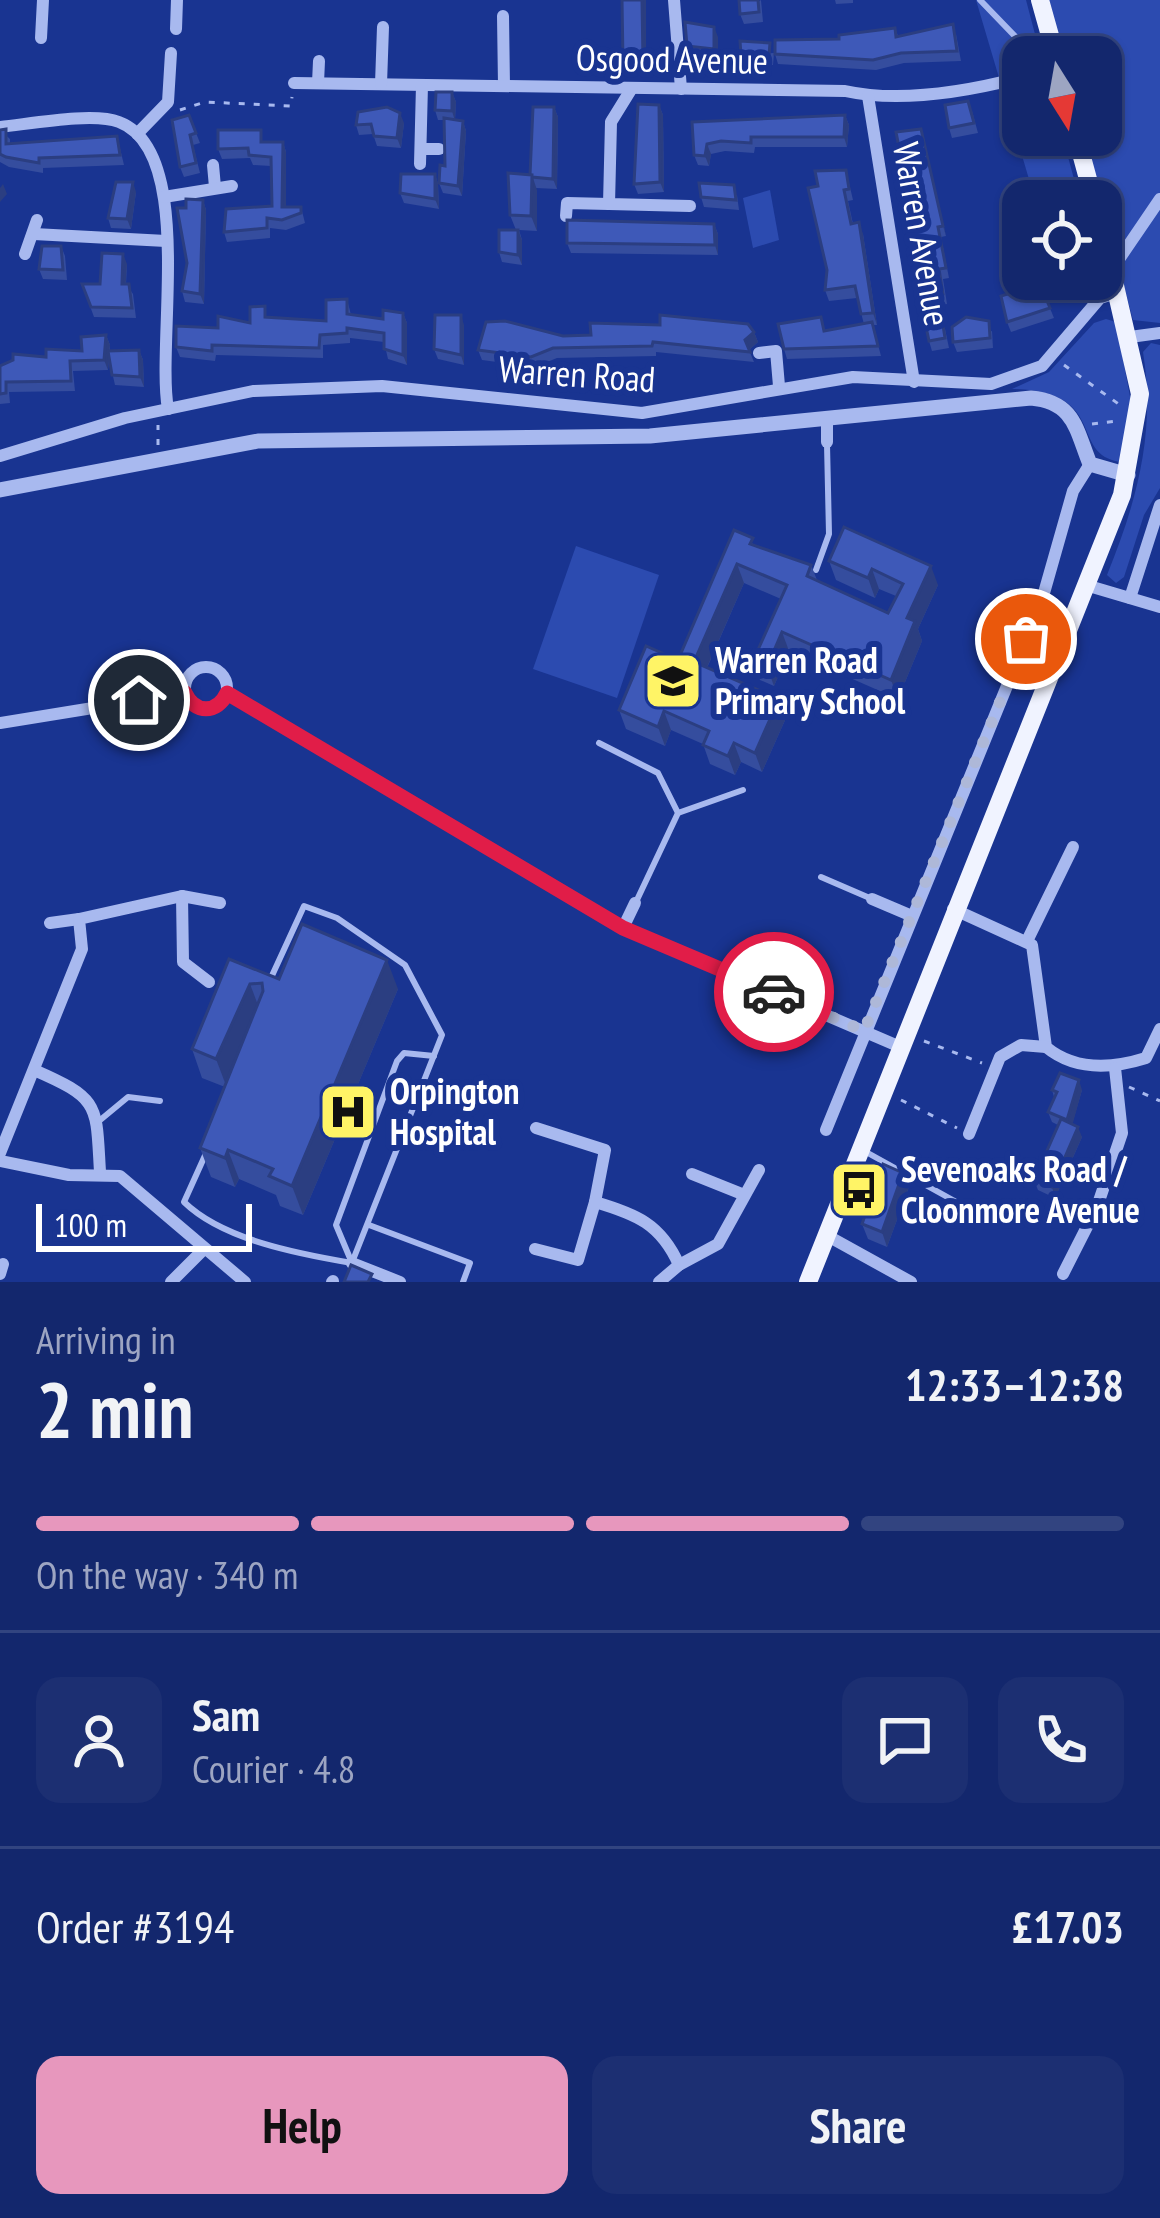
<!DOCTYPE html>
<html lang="en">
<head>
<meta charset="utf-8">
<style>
  body { margin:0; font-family:"PT Sans Narrow",sans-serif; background:#1c2f72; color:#f1f3f6; height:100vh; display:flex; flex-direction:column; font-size:45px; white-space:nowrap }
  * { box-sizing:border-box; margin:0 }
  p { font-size:39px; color:#9da5c2 }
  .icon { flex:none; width:66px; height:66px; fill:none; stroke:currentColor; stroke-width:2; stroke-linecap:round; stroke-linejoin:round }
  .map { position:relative; height:1282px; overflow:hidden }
  .panel { display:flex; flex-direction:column; background:#13276d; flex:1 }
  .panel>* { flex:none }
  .needle { width:78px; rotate:169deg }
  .buttons { position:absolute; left:1002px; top:36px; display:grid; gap:24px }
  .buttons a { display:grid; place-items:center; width:120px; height:120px; border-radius:24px; background:#13276d; box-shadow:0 3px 9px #0004,0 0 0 3px #324480; font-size:60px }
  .scale { position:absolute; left:36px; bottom:30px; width:216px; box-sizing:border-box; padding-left:12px; border:6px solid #fff; border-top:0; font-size:33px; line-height:42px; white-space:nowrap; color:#fff; -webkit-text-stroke:9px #193491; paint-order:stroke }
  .pin { position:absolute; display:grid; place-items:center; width:102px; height:102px; color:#fff; margin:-51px; border:6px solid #fff; border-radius:50%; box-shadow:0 3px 12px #0007 }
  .courier { position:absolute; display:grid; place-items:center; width:120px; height:120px; margin:-60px; border:9px solid #e11d48; border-radius:50%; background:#fff; color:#222; box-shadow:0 3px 15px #0007 }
  .overview em { font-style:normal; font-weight:800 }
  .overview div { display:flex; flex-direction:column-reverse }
  .overview { display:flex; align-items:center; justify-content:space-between; height:204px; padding:0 36px }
  h1 { font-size:78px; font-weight:800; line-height:90px }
  .bar { display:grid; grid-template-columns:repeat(4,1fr); gap:18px 12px; align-content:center; height:144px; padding:0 36px }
  .bar i { height:15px; border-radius:9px; background:#324480 }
  .bar .current { background:#e797bd }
  .bar p { grid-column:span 4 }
  .line { display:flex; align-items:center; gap:30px; padding:0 36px; border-top:3px solid #324480 }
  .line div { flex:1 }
  .round { display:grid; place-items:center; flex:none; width:126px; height:126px; border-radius:24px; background:#1c2f72 }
  .button { display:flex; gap:24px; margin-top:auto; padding:24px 36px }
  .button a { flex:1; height:138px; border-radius:24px; background:#e797bd; color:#111; font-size:48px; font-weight:800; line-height:138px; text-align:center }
  .button a+a { background:#1c2f72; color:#f1f3f6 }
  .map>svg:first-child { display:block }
  .green { fill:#2c4bb0 }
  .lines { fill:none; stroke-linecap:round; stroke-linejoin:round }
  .path { stroke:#a8b9ef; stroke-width:3; stroke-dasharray:6 9; stroke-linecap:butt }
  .service { stroke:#a8b9ef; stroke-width:6 }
  .minor { stroke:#a8b9ef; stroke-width:12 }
  .tertiary { stroke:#a8b9ef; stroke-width:15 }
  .primary { stroke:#f0f3ff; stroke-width:18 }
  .wall { fill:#354d9e }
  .shaded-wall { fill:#2b3e81 }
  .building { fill:#3e59b8; stroke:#2b3e81; stroke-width:3 }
  .done { stroke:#aeb8d8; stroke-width:12; stroke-dasharray:0 21.6 }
  .route { stroke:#e11d48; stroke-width:15 }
  .labels { text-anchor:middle; stroke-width:12; stroke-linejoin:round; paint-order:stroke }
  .street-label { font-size:36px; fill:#fff; stroke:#193491 }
  .poi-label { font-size:36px; font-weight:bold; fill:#fff; stroke:#193491; text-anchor:start }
</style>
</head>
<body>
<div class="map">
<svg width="1160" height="1282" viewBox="0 0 1160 1282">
  <rect width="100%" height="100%" fill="#193491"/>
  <g class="green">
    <polygon points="976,0 1026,0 1041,57 1023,57 1023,135 1062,135 1080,201 1058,201 1052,182 1031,186"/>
    <polygon points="1047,0 1160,0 1160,323 1133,320 1084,135 1101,135 1101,57 1063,57"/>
    <polygon points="770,190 779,240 753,248 743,198"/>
    <path d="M1106,319l10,3 15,80 -11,60c-52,-8 -10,-71 -108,-73l37,-17 45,-49z"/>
    <path d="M1151,343l9,2v143l-16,27 -20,62 -8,6 -9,-8c30,-74 49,-143 36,-223z"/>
    <polygon points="576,546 659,575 617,698 533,669"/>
  </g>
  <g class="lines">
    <g class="path">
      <polyline points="180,110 205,102 291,106 292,97"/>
      <polyline points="1064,365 1120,405"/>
      <polyline points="1092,424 1118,421"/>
      <polyline points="158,445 158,425"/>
      <polyline points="924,1041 982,1063"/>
      <polyline points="1129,1087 1160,1101"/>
      <polyline points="901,1100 957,1128"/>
    </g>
    <g class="service">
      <polyline points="980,0 1035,57"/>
      <polyline points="816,570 829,534 827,444"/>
      <polyline points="599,743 658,773 678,813 743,790"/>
      <polyline points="821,877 872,899"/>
      <polyline points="636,902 678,813"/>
      <polyline points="270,980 304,906 337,918 405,965 442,1035 353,1260"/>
      <polyline points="99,1121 128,1097 160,1101"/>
      <path d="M207,1151l-23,51c39,38 115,52 168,61"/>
      <polyline points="866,1152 969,1209"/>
      <polyline points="369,1225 470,1263 463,1282"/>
      <polyline points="352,1263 336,1225 397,1061 404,1053 434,1056"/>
    </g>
    <g class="minor">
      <polyline points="674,0 681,89"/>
      <polyline points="503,16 504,86"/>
      <polyline points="176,29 177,0"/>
      <polyline points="41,38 43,0"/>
      <path d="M294,83l551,8c55,12 125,0 178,-14"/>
      <polyline points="318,83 319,61"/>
      <polyline points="381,84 383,27"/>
      <polyline points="632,88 611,122 609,204 690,206"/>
      <polyline points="868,96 914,382"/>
      <path d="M0,127c30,-3 93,-15 119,-5 77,29 37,220 49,287"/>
      <polyline points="137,134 168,102 171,53"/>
      <polyline points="421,149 439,149"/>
      <polyline points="420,164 422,85"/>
      <polyline points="213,165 215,187"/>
      <polyline points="164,197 232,186"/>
      <polyline points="566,216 567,203 609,204"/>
      <polyline points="34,234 166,241"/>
      <polyline points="25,254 37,220"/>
      <polyline points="1113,268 1160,199"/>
      <polyline points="1130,337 1160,333"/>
      <polyline points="759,353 776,351 779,386"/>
      <polyline points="827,419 827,442"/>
      <polyline points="0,456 125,418 253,391 382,386 642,413 853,377 991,384 1042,366 1100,298 1119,292"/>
      <polyline points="1089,586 1160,607"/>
      <polyline points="1130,598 1160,505"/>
      <circle cx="206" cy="688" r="21"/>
      <polyline points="227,693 623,928 898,1046"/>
      <polyline points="0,723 185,693"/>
      <polyline points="182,896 183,962 209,982"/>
      <polyline points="872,899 912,916"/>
      <path d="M953,909l79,36 14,102c29,24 65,22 100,11l14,-29"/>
      <polyline points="50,923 79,919"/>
      <polyline points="623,928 635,903"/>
      <polyline points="1027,941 1073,847"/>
      <path d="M34,1070c67,29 62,35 66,102"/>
      <path d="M536,1128l69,22 -10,52c41,12 66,22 84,63l-20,17"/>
      <polyline points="826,1130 1042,600 1073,491 1090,464"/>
      <polyline points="969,1134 1000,1057 1021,1045 1046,1047"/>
      <polyline points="0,1153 82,949 79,919 182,896 220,903"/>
      <polyline points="0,1161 69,1175 120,1176 245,1282"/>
      <polyline points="692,1174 742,1194"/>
      <polyline points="826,1235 911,1282"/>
      <polyline points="535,1249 578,1260 595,1202"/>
      <polyline points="352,1263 400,1282"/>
      <polyline points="679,1265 718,1244 759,1170"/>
      <polyline points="0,1274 3,1264"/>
      <polyline points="1063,1274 1097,1207 1122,1133 1115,1068"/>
      <polyline points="171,1282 204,1249"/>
      <polyline points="332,1282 333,1281"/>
    </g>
    <path class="tertiary" d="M0,490l258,-49 392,-5 381,-38c44,4 45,32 59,66l38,11"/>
    <g class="primary">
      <polyline points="1040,0 1056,57"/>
      <polyline points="1076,135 1094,201"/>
      <polyline points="808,1282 1122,495 1140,394 1101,225"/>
    </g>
  </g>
  <g class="wall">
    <polygon points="622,0 646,71 627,73 623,63"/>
    <polygon points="761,0 763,22 744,24 740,14"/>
    <polygon points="835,0 853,0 853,3 836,4"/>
    <polygon points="895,28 898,36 956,34 961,61 904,63 876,70 778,64 775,54"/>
    <polygon points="718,37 718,59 690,56 687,46"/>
    <polygon points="774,53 773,65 745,65 741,55"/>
    <polygon points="452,92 456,102 455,120 463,121 466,131 462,196 443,193 439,183 445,166 444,120 438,120 435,110"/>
    <polygon points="659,105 663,115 664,192 638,194 634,184"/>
    <polygon points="554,107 558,117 557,189 536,188 537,231 519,230 522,240 522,265 502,262 499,252 516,230 510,215 530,175"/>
    <polygon points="972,111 978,133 952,138 949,128"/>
    <polygon points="189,115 200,143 193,145 200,173 184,177 180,167"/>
    <polygon points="845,115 849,125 847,147 755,147 754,153 725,151 711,154 709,166 698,165 694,155 692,122"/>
    <polygon points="404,123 401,148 377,146 373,134 359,135 356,125"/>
    <polygon points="0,130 10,139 10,144 117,136 124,165 43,168 43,173 9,167 0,162"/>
    <polygon points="924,139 946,236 941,237 949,278 943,279 947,304 931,307 928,297"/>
    <polygon points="265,142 283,142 286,152 286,207 301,207 305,223 286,230 270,228 270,238 227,242 224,232 272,206 271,166 253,165 250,158 222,159 218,149"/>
    <polygon points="846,170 853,200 848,201 853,224 863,234 877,325 873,325 881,356 787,359 784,349 825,330 864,324 857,298 829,301 825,290 827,270 818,186"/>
    <polygon points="435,174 438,184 439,209 404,203 400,193"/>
    <polygon points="136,192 131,229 111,228 108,218"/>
    <polygon points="737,195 739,210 704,207 701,197"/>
    <polygon points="203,200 206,210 204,304 185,302 182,291 187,263 186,208"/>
    <polygon points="714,224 718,234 718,255 571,253 567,243"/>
    <polygon points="61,246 65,256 67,280 43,279 39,269"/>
    <polygon points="127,264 126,284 133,294 136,318 94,317 82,284 100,284"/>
    <polygon points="1038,279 1054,318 1011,332 1007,322 1017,291"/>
    <polygon points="347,299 351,315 383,319 403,313 407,323 407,365 388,359 384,342 350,338 350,343 323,345 323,358 216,355 215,361 180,357 176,347 218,328 250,323 269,317 326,321"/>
    <polygon points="464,325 464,365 438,359 434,349"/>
    <polygon points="660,325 754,332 758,342 749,350 754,362 656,352 656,356 557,358 535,367 482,360 478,350 563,336 591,335"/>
    <polygon points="945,329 949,348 932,351 929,341"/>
    <polygon points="992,331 993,348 957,352 953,342"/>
    <polygon points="106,335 110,345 110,351 139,350 143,360 144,387 115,385 109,359 108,370 73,371 75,391 9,392 10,403 0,404 0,366 82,351"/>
    <polygon points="734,530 756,546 811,565 817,580 888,613 896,596 879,589 875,598 836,580 829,561 938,585 918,629 922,641 898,699 789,651 774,686 760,680 753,661 781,599 744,583 707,668 786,718 762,772 741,762 735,775 710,764 703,744 671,730 665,746 626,729 619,710 678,660"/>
    <polygon points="229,959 279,979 398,989 303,1215 280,1206 276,1195 239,1179 235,1187 211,1177 200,1148 225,1087 202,1078 192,1049"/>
    <polygon points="1052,1090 1082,1090 1072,1124 1082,1137 1055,1198 1038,1190 1034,1180 1058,1125 1052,1122 1048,1112 1054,1097"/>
    <polygon points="903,1173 909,1187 887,1247 868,1239 862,1224"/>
  </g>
  <g class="shaded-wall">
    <polygon points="642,0 646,0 646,71 643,61"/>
    <polygon points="714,27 718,37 718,59 714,49"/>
    <polygon points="452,92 456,102 455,121 452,111"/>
    <polygon points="659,105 663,115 664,192 660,182"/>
    <polygon points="554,107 558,117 557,189 553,179"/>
    <polygon points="400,113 404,123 401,148 397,138"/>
    <polygon points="845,115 849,125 847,147 844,137"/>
    <polygon points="463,121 466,131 462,196 458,186"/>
    <polygon points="921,129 924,139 946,236 943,226"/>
    <polygon points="283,142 286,152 286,217 282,207"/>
    <polygon points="707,144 711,154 709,166 705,156"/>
    <polygon points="435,174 438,184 439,209 435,199"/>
    <polygon points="532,175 537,190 537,231 531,216"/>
    <polygon points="133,182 136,192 131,229 127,219"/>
    <polygon points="3,184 7,194 0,202 0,188"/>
    <polygon points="203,200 206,210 204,304 200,294"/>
    <polygon points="859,222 863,234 877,325 873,313"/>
    <polygon points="714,224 718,234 718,255 715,245"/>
    <polygon points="518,230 522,240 522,265 518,255"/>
    <polygon points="123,254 127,264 125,294 122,284"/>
    <polygon points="403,313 407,323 407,365 403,355"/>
    <polygon points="461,315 464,325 464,365 461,355"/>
    <polygon points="754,332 758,342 749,350 745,340"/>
    <polygon points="106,335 110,345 108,370 104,360"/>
    <polygon points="139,350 143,360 144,387 140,377"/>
    <polygon points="737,564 744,583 701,681 694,662"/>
    <polygon points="931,566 938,585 918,629 922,641 898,699 891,680 907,618"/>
    <polygon points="872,569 879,589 875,598 868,578"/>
    <polygon points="782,632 789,651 774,686 767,667"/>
    <polygon points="779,699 786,718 762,772 755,753"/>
    <polygon points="664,711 671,730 665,746 658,727"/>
    <polygon points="734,743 741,762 735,775 728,756"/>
    <polygon points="387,960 398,989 303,1215 292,1186"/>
    <polygon points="250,984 261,1013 227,1088 216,1059"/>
    <polygon points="1079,1080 1082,1090 1071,1130 1067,1120"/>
    <polygon points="1078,1127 1082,1137 1055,1198 1052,1187"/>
    <polygon points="228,1150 239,1179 235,1187 225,1158"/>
    <polygon points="903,1173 909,1187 887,1247 882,1232"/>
  </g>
  <g class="building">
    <polygon points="622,0 642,0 643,61 623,63"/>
    <polygon points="739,0 758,0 759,12 740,14"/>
    <polygon points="685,22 714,27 714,49 687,46"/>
    <polygon points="953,24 957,51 901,53 873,60 775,54 775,40 839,39 839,35 895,28 896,37"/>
    <polygon points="740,41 770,43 769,55 741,55"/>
    <polygon points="436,92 452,92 452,111 435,110"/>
    <polygon points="968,101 974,123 949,128 945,105"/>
    <polygon points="638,104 659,105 660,182 634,184"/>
    <polygon points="387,107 400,113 397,138 374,136 371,124 356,125 358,112"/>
    <polygon points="533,107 554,107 553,179 532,177 530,175"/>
    <polygon points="189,115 196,133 190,135 196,163 180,167 172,120"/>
    <polygon points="845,115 844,137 751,137 751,143 721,141 707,144 705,156 694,155 692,122"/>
    <polygon points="444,118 463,121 458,186 439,183 440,165 445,166"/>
    <polygon points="6,129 6,144 117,136 120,155 39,158 39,163 6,157 0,154 0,130"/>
    <polygon points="921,129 943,226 938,227 946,268 939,269 943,294 928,297 896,132"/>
    <polygon points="218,130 261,130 261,142 283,142 282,207 301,207 301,213 282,220 267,218 267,228 224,232 226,209 272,206 271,157 249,155 248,148 218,149"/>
    <polygon points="846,170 849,189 844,190 851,224 859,222 873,313 861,314 855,286 825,290 827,270 808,188 818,186 815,171"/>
    <polygon points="508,173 532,175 531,216 510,215"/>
    <polygon points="401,174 435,174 435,199 400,193"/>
    <polygon points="116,182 133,182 127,219 108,218"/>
    <polygon points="699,183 734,185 736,200 701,197"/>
    <polygon points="186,199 203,200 200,294 182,291 187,263 177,208 186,208"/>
    <polygon points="567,220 714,224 715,245 567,243"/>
    <polygon points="499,230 518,230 518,255 499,252"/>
    <polygon points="42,246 61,246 63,270 39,269"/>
    <polygon points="102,253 123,254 122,284 129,284 132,308 91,307 82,284 100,284"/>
    <polygon points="1032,279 1038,279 1050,308 1007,322 1001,296 1017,291 1013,283"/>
    <polygon points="347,299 347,314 383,319 383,310 403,313 403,355 384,349 384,333 347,328 347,333 320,335 319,348 212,345 212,351 176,347 176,326 218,328 218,316 250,323 250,307 265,306 265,317 326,321 326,300"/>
    <polygon points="435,315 461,315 461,355 434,349"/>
    <polygon points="660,315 748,324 754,332 745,340 750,352 653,342 652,346 553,348 531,357 478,350 486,322 505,321 563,336 591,335 590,323 660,325"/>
    <polygon points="821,317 824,331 872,322 878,346 784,349 778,324"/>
    <polygon points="966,317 989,321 990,338 953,342 952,327"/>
    <polygon points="942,319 945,338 929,341 925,322"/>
    <polygon points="106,335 104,360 70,361 71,381 6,382 6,393 0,394 0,366 13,360 13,354 46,357 46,349 82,351 81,337"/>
    <polygon points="139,350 140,377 112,375 108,351"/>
    <polygon points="844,527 931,566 907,618 915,621 891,680 782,632 767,667 753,661 787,585 737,564 694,662 779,699 755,753 734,743 728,756 703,745 709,731 664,711 658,727 619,710 646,646 678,660 734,530 753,538 750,544 811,565 807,576 888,613 903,584 872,569 868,578 829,561"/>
    <polygon points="302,924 387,960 292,1186 269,1176 273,1169 228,1150 225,1158 200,1148 263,991 262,983 250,984 216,1059 192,1049 229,959 279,979"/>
    <polygon points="1060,1073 1079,1080 1067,1120 1048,1112 1057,1092 1052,1090"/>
    <polygon points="1061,1119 1078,1127 1052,1187 1034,1180"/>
    <polygon points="883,1164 903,1173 882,1232 862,1224"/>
    <polygon points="351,1265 372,1274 368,1282 344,1282"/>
  </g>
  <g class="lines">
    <polyline class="done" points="774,992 864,1031 1026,639"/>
    <path class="route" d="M139,700l46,-7c10,21 32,21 42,0l396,235 151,64"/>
  </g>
  <defs>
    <symbol id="school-square" viewBox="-11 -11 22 22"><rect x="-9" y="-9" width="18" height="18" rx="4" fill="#fff466" stroke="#193491"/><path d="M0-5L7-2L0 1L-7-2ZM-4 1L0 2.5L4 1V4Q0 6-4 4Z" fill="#111"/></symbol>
    <symbol id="hospital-square" viewBox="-11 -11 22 22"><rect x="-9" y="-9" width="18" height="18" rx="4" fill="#fff466" stroke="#193491"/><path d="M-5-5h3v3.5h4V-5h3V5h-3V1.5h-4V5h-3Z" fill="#111"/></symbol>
    <symbol id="bus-square" viewBox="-11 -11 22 22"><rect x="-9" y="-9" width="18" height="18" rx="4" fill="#fff466" stroke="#193491"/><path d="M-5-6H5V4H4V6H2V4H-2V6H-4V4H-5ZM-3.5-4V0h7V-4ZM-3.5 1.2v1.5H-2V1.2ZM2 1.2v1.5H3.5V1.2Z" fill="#111"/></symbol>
  </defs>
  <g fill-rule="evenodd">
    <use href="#school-square" x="640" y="648" width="66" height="66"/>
    <use href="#hospital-square" x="315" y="1079" width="66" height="66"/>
    <use href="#bus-square" x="826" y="1157" width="66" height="66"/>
  </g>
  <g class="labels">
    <g class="street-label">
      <text transform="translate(672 59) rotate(1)" y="13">Osgood Avenue</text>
      <text transform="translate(922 234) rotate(80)" y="13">Warren Avenue</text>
      <text transform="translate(577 374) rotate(4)" y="13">Warren Road</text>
    </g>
    <g class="poi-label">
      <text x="715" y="673">Warren Road<tspan x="715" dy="41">Primary School</tspan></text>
      <text x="390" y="1104">Orpington<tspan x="390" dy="41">Hospital</tspan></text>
      <text x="901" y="1182">Sevenoaks Road /<tspan x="901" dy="41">Cloonmore Avenue</tspan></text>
    </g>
  </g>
</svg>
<div class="buttons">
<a><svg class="needle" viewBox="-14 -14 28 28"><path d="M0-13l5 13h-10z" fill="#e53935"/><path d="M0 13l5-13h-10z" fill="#9da5c2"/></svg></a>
<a><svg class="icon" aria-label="locate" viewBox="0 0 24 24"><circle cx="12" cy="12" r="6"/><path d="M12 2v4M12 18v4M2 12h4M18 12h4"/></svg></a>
</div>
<div class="scale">100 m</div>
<div class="pin" style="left:1026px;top:639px;background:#ea580c"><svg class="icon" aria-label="bag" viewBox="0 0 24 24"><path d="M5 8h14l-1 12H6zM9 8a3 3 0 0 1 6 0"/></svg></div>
<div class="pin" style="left:139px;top:700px;background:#1f2937"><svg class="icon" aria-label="home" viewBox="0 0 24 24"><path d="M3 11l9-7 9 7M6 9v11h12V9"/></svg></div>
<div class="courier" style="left:774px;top:992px"><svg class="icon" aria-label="car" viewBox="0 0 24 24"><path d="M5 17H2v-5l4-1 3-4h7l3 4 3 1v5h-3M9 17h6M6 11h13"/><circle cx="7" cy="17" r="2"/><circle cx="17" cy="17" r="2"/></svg></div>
</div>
<section class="panel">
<div class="overview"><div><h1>2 min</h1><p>Arriving in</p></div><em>12:33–12:38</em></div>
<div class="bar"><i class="current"></i><i class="current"></i><i class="current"></i><i></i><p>On the way · 340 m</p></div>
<div class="line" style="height:216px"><a class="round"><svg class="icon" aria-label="person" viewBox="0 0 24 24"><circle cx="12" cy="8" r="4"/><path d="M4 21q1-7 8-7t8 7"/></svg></a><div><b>Sam</b><p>Courier · 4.8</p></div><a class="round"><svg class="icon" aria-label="chat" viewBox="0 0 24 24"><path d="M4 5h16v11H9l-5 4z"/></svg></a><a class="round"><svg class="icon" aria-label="phone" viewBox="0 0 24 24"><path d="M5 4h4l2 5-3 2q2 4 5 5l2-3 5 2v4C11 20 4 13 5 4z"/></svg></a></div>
<div class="line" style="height:156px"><div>Order #3194</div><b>£17.03</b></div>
<div class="button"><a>Help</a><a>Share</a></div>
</section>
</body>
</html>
